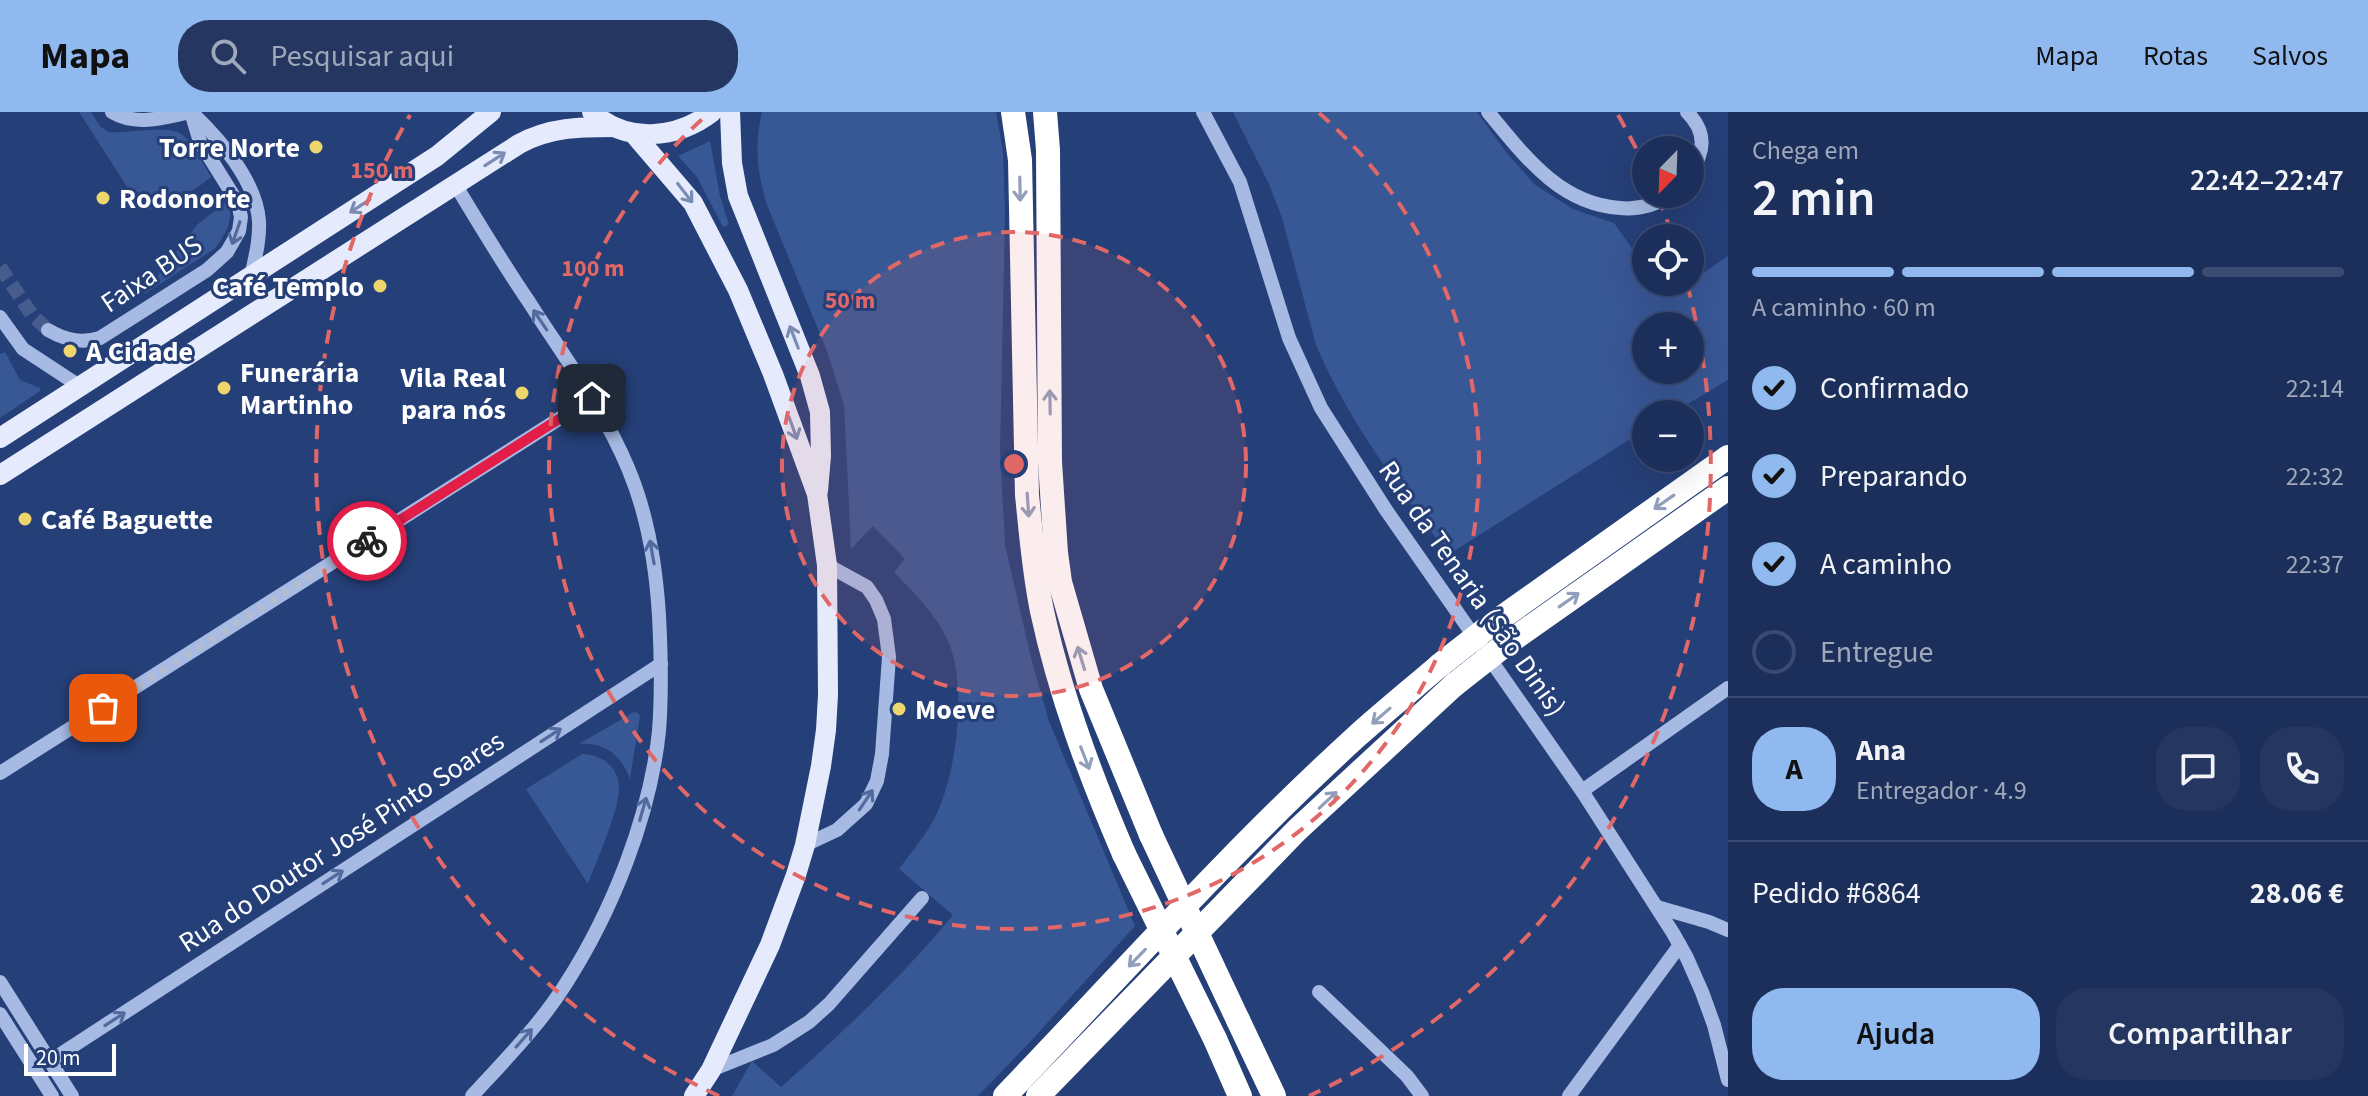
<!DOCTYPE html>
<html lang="pt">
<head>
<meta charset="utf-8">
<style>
  body { margin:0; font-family:"Source Sans 3",sans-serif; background:#253760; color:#f1f3f6; height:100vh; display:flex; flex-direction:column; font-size:30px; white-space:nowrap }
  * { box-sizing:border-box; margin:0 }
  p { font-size:26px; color:#a0a9bb }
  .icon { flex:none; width:44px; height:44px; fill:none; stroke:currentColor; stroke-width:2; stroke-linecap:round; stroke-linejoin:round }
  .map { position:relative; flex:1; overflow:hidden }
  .panel { display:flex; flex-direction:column; background:#1c2f5a; width:640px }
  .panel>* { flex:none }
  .needle { width:52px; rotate:203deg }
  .buttons { position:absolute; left:1632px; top:24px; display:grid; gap:16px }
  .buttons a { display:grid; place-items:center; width:72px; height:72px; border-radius:50%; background:#1c2f5a; box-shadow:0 8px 32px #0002,0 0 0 2px #3a4a70; font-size:40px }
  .scale { position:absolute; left:24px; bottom:20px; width:92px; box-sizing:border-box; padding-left:8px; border:4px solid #fff; border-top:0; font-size:22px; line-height:28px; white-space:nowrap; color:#fff; -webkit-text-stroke:6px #253f78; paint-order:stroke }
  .pin { position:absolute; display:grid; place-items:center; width:68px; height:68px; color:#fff; margin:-34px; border-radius:16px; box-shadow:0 4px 12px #0006 }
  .courier { position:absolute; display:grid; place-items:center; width:80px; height:80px; margin:-40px; border:6px solid #e11d48; border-radius:50%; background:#fff; color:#222; box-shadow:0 2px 10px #0007 }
  .overview em { font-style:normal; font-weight:600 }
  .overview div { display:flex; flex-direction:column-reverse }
  .overview { display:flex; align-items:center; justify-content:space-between; height:136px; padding:0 24px }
  h1 { font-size:52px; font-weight:600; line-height:60px }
  .bar { display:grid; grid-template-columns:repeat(4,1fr); gap:12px 8px; align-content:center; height:96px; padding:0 24px }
  .bar i { height:10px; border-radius:6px; background:#3a4a70 }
  .bar .on { background:#90b9f0 }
  .bar p { grid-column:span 4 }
  .line { display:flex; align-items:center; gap:20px; padding:0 24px; border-top:2px solid #3a4a70 }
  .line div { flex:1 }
  .round { display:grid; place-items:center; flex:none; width:84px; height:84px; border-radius:32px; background:#253760 }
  ol { padding:0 24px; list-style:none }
  li { display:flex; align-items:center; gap:24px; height:88px }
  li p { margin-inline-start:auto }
  li .icon { padding:8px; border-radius:50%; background:#90b9f0; color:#111; stroke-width:4 }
  li:last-child { color:#a0a9bb }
  li i { width:44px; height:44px; border:4px solid #3a4a70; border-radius:50% }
  .action { display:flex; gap:16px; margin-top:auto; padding:16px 24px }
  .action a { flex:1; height:92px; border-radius:32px; background:#90b9f0; color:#111; font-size:32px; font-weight:600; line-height:92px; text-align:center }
  .action a+a { background:#253760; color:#f1f3f6 }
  header { display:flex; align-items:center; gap:48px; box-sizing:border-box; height:112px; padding:0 40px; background:#90b9f0; color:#111 }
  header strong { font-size:38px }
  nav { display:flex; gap:44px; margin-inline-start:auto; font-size:28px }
  .search { width:560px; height:72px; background:#253760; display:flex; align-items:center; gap:20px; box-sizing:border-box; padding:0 28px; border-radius:32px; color:#a0a9bb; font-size:30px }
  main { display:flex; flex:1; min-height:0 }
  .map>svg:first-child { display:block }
  .green { fill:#385795; fill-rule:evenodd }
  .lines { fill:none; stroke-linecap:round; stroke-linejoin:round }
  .minor-tunnel { stroke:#465c8c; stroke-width:14; stroke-dasharray:14 7; stroke-linecap:butt }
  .minor { stroke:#a6bae3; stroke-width:14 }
  .major { stroke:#e5ebfc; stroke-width:20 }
  .highway { stroke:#fff; stroke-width:24 }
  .highway-bridge { stroke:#fff; stroke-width:24 }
  .oneway { stroke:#7b8cb3 }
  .oneway2 { stroke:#929fbc }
  .oneway3 { stroke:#526a9d }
  .done { stroke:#b3bcd0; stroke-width:8; stroke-dasharray:0 14.4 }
  .route { stroke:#e11d48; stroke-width:10 }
  .ring { fill:none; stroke:#e26868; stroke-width:4; stroke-dasharray:14 10 }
  .poi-dot { fill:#edd66b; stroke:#253f78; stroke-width:3 }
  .labels { text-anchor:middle; stroke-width:6; stroke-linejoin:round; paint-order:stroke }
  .poi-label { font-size:28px; font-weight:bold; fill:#fff; stroke:#253f78; text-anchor:start }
  .street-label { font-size:28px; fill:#fff; stroke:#253f78 }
  .centre { fill:#e26868; stroke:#253f78; stroke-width:4 }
  .ring-label { font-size:24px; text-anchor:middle; font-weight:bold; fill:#e26868; stroke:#253f78; stroke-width:6; stroke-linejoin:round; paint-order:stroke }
</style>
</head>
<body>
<header>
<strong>Mapa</strong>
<div class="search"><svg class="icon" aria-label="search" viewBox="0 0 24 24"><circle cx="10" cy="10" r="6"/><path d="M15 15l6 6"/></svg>Pesquisar aqui</div>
<nav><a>Mapa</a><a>Rotas</a><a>Salvos</a></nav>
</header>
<main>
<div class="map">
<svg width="1728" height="984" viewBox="0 0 1728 984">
  <rect width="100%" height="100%" fill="#253f78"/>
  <g class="green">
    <path d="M79,0h12l9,14 8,6c18,2 62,-8 75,3 12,10 20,29 28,42 -12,9 -21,19 -37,15l-24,18h-8z"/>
    <path d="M762,0h234l7,39 2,62 -5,238 5,94 27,117 17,59 86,205 -104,115 -53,55h-246l20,-35 29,26c61,-54 120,-109 172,-172l-54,-46c13,-18 29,-36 38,-56 20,-43 31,-131 10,-174 -12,-26 -33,-46 -53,-67l11,-13 -32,-33 -22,23 -7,-144 -17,-54 -60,-146c-10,-32 -13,-60 -5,-93z"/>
    <path d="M1233,0h244l29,40 28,32 39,25 41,14 32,45v14h10l9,13 25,-13 38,-26v124l-57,34h-25v15l-198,126c-48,-67 -100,-134 -132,-210l-34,-127 -13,-34zM1690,214v44h-44v-44z"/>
    <polygon points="710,29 720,84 729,113 723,115 697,65 678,44"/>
    <path d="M227,89c8,18 -1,33 -13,48l-71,46 55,-71z"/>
    <polygon points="5,240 20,268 40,276 40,279 0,306 0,242"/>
    <path d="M634,600l4,1 2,3 -10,63c-9,-24 -25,-37 -51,-35z"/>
    <path d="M582,642c19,0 37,13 37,34 1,21 -23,74 -31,96l-62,-95z"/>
  </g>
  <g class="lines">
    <polyline class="minor-tunnel" points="0,155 32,203 48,218"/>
    <g class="minor">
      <path d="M191,0c29,27 65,69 68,109 1,19 -4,37 -8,56"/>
      <polyline points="1203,0 1240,70 1289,226 1321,296 1386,398 1582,679 1673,821 1687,846 1702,880 1714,913 1728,968"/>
      <path d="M1488,0c36,43 71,92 132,96 20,2 36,-3 53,-14"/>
      <path d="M1687,0c21,21 17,40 3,63"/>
      <path d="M455,72c24,40 48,80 74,118 35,55 74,106 99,166 20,47 28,98 31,148 2,38 3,77 0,115 -9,86 -47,181 -94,254 -26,41 -61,76 -93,111"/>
      <polyline points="0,205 23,237 81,275"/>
      <path d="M48,218c17,10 33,14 52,8l107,-68 20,-18 12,-21 2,-14 -3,-14 -38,-61 -9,-30c-26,5 -54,15 -79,0"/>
      <polyline points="0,661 592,286"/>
      <polyline points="1582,679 1728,576"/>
      <polyline points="805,733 837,718 866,692 877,669 882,642 889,545 884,507 876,488 867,475 827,453"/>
      <polyline points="1657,795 1709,810 1728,818"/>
      <polyline points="0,870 72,984"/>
      <polyline points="1319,880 1407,964 1422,984"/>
      <polyline points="0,902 52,984"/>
      <polyline points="50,949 661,552"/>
      <polyline points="711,958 773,933 809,910 829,892 922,786"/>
      <polyline points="1569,984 1680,833"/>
    </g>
    <g class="major">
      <path d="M592,0c34,32 85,27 120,0"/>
      <polyline points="730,0 732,51 738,84 810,264 820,300 821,344 818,379"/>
      <polyline points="634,22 693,91 738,178 773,262 817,382 827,453 828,583 826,618 821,654 805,733 796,763 770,833 711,958 694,984"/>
      <polyline points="0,326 437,44 491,0"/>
      <path d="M0,363l519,-331c31,-17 61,-17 95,-17"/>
    </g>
    <g class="highway">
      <path d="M1013,0l7,48 7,335c4,39 7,78 15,116 18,84 48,164 82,243"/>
      <polyline points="1045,0 1048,38 1050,350 1056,441 1060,470 1091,577 1151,723"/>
      <polyline points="1491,513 1728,345"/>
      <polyline points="1505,533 1728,376"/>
      <polyline points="1238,908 1274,984"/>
      <polyline points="1215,927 1240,984"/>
      <path d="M1005,984c116,-121 228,-247 352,-360 27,-24 55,-47 83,-71"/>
      <polyline points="1038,984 1297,718 1454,573"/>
    </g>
    <g class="highway-bridge">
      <polyline points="1440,553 1491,513"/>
      <polyline points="1454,573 1505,533"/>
      <polyline points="1151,723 1238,908"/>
      <polyline points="1124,742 1215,927"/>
    </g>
  </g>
  <defs><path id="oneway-shaft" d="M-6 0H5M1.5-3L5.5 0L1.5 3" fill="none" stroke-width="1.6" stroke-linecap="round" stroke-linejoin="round" transform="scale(2)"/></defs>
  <g class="oneway">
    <use href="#oneway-shaft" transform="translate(495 47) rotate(-33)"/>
    <use href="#oneway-shaft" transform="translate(685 81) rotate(52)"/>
    <use href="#oneway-shaft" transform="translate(360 94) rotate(147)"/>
    <use href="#oneway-shaft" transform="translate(794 225) rotate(-111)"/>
    <use href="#oneway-shaft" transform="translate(793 316) rotate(70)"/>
  </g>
  <g class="oneway2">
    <use href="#oneway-shaft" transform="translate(1020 77) rotate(89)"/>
    <use href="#oneway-shaft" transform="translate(1050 290) rotate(-91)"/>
    <use href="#oneway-shaft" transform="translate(1664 390) rotate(145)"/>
    <use href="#oneway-shaft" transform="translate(1028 393) rotate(86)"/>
    <use href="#oneway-shaft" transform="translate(1569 488) rotate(-35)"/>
    <use href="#oneway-shaft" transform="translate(1081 546) rotate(-107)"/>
    <use href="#oneway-shaft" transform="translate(1381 604) rotate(139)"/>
    <use href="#oneway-shaft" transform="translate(1085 646) rotate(69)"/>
    <use href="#oneway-shaft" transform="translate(1328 688) rotate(-43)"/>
    <use href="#oneway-shaft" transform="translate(1137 846) rotate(134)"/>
  </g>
  <g class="oneway3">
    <use href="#oneway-shaft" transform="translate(236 121) rotate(109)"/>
    <use href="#oneway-shaft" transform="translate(540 208) rotate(-124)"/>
    <use href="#oneway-shaft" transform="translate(652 440) rotate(-100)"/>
    <use href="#oneway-shaft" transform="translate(551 623) rotate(-33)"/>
    <use href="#oneway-shaft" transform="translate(866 688) rotate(-56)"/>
    <use href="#oneway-shaft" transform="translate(643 697) rotate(-74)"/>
    <use href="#oneway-shaft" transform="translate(333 765) rotate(-33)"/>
    <use href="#oneway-shaft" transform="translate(115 907) rotate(-33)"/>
    <use href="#oneway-shaft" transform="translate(524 926) rotate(-49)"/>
  </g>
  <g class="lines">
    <polyline class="done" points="103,596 367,429"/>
    <polyline class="route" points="367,429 592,286"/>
  </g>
  <circle cx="1014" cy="352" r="232" fill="#e26868" fill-opacity=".12"/>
  <g class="ring">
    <circle cx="1014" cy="352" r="232"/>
    <path d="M1319 1A465 465 0 1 1 709 1"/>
    <path d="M719 984A697 697 0 0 1 410 3M1618 3A697 697 0 0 1 1646 57M1658 85A697 697 0 0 1 1673 125M1687 172A697 697 0 0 1 1309 984"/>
  </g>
  <g class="poi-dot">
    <circle cx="316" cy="35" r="8"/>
    <circle cx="103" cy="86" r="8"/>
    <circle cx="380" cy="174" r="8"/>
    <circle cx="70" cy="239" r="8"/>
    <circle cx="224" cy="276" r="8"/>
    <circle cx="522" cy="281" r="8"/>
    <circle cx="25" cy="407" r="8"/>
    <circle cx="899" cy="597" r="8"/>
  </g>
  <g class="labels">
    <g class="poi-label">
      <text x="300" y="45" text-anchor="end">Torre Norte</text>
      <text x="119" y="96">Rodonorte</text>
      <text x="364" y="184" text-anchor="end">Café Templo</text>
      <text x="86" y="249">A Cidade</text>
      <text x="240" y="270">Funerária<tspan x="240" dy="32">Martinho</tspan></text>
      <text x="506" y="275" text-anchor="end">Vila Real<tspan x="506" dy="32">para nós</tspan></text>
      <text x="41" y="417">Café Baguette</text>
      <text x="915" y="607">Moeve</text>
    </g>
    <g class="street-label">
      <text transform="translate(151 161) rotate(-34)" y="10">Faixa BUS</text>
      <text transform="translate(1473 476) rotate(55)" y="10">Rua da Tenaria (São Dinis)</text>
      <text transform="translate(341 729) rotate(-33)" y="10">Rua do Doutor José Pinto Soares</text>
    </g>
  </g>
  <circle cx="1014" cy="352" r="12" class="centre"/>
  <g class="ring-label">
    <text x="382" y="66">150 m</text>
    <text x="593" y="164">100 m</text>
    <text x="850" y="196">50 m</text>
  </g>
</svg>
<div class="buttons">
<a><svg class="needle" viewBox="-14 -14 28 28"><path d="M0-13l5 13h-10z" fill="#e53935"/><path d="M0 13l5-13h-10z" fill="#a0a9bb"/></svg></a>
<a><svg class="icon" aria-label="locate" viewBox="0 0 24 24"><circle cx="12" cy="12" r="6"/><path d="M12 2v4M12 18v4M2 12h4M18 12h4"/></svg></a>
<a>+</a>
<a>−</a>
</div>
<div class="scale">20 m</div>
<div class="pin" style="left:103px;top:596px;background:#ea580c"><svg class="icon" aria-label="bag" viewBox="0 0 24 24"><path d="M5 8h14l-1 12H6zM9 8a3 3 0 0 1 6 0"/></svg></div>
<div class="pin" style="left:592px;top:286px;background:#1f2937"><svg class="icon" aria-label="home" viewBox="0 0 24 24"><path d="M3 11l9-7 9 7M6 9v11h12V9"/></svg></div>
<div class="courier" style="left:367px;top:429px"><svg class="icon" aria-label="bike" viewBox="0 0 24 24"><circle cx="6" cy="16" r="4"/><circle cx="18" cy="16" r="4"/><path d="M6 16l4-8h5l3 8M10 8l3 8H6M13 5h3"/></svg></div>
</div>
<section class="panel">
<div class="overview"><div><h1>2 min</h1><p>Chega em</p></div><em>22:42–22:47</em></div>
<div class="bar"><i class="on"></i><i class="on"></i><i class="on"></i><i></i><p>A caminho · 60 m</p></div>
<ol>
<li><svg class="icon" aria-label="check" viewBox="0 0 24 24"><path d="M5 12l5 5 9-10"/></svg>Confirmado<p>22:14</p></li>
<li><svg class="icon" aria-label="check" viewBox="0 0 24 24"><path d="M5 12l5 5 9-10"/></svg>Preparando<p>22:32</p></li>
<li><svg class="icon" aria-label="check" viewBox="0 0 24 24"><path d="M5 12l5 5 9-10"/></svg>A caminho<p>22:37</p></li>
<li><i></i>Entregue</li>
</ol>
<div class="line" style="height:144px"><b class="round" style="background:#90b9f0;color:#111">A</b><div><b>Ana</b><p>Entregador · 4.9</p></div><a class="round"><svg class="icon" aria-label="chat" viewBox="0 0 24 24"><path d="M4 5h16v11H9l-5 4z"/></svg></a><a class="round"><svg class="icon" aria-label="phone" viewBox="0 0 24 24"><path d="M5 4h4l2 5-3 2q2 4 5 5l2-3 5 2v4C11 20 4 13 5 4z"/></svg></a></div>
<div class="line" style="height:104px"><div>Pedido #6864</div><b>28.06 €</b></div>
<div class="action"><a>Ajuda</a><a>Compartilhar</a></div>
</section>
</main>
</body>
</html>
